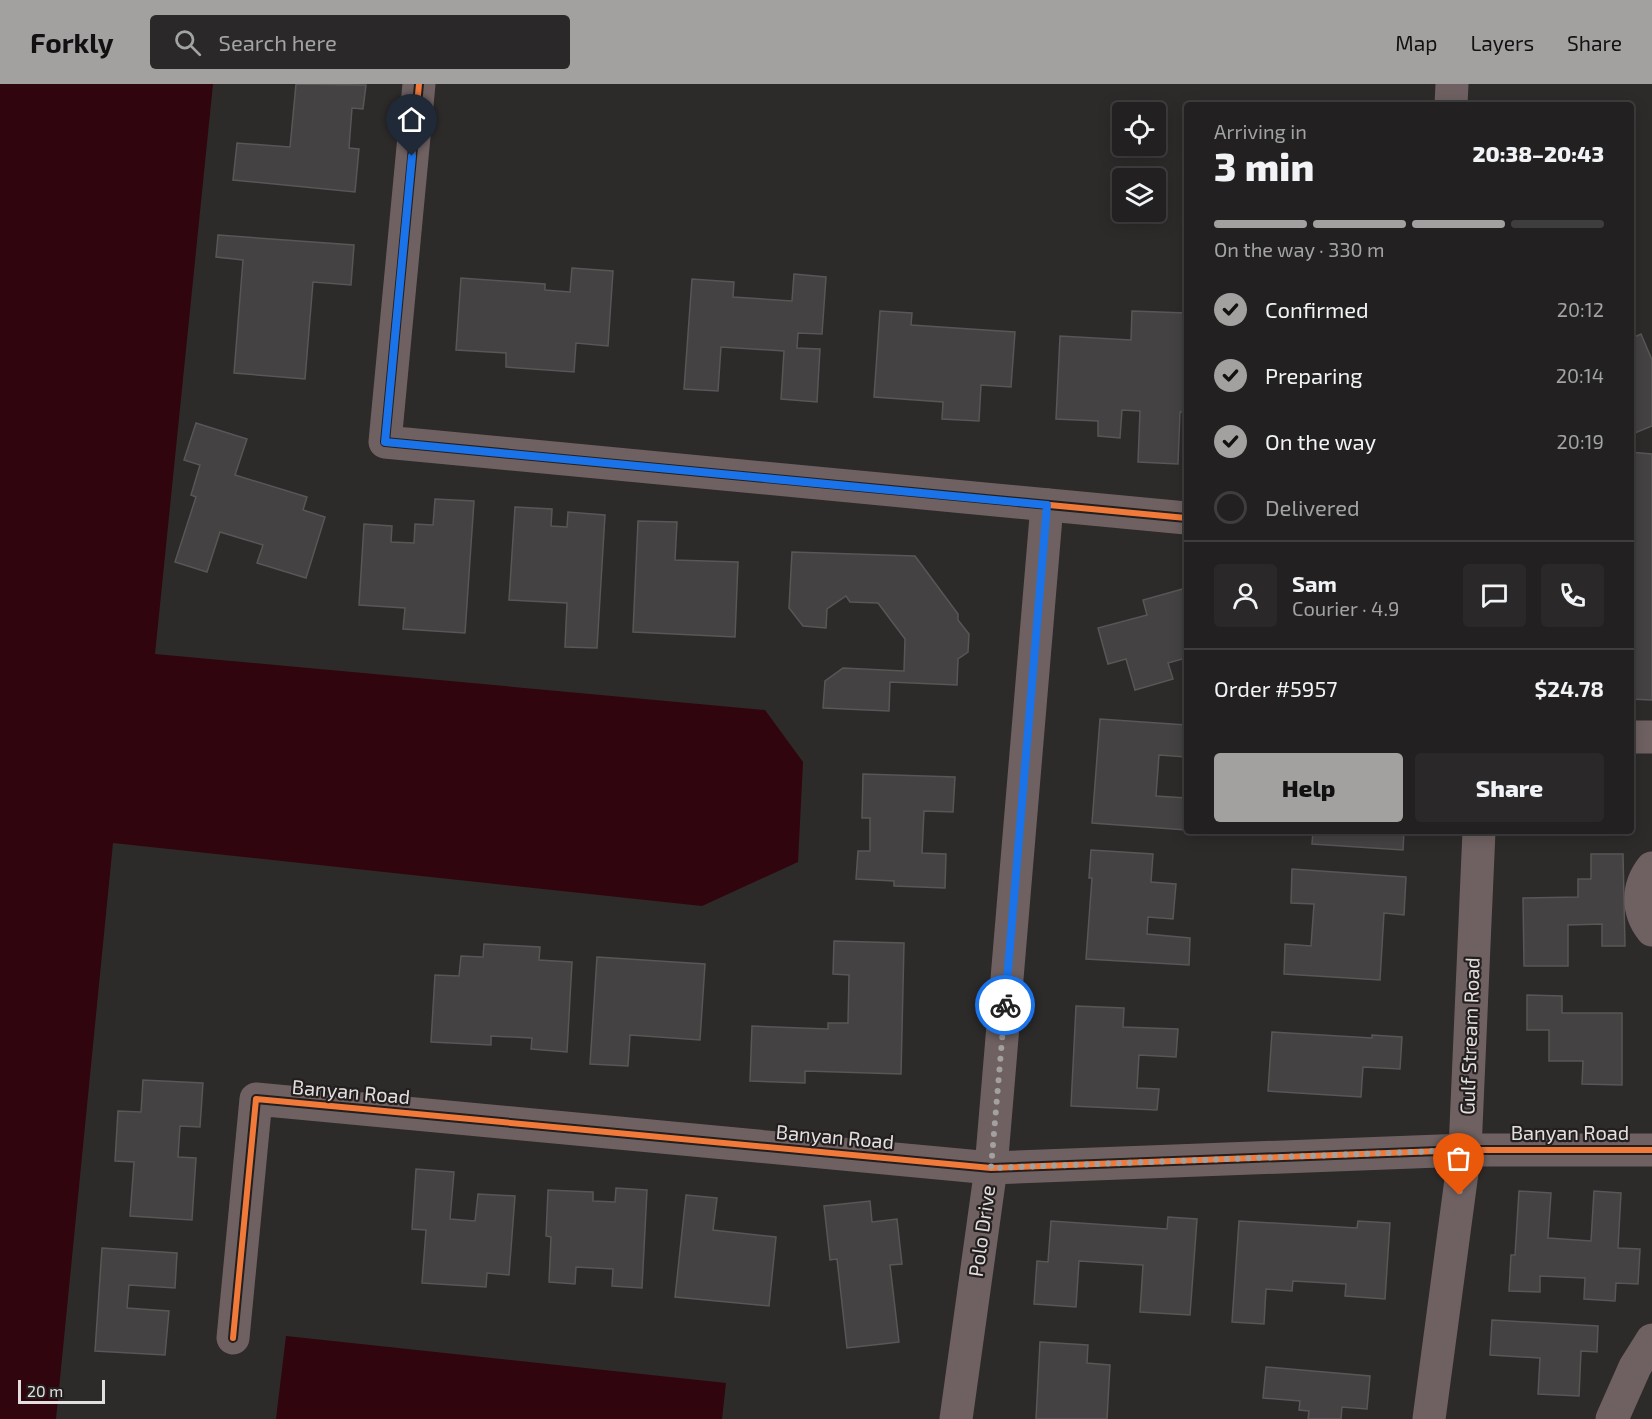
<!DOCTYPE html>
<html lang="en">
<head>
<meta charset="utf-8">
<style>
  body { margin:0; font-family:"Exo 2",sans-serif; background:#2a2829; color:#f1f3f6; height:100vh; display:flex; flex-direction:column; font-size:22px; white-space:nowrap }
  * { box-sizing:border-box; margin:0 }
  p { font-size:20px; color:#a2a3a5 }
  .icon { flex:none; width:33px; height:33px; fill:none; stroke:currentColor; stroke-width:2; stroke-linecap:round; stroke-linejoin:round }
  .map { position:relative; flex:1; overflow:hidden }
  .side { position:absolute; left:1184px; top:18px; width:450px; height:732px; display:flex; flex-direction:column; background:#222020; border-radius:6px; box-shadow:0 3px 15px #0003,0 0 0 2px #3f3e3e }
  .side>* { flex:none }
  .controls { position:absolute; left:1112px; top:18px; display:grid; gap:12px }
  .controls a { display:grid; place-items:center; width:54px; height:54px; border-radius:6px; background:#222020; box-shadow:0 3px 15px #0003,0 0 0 2px #3f3e3e; font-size:30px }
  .scale { position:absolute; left:18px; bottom:15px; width:87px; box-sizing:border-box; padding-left:6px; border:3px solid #e3dfe0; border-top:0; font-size:16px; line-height:21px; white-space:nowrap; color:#e3dfe0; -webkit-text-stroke:4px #241f1f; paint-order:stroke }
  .pin { position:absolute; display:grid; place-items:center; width:51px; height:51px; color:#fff; margin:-62px -26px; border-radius:50% 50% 50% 0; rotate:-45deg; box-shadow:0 0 6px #0007 }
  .pin .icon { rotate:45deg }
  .courier { position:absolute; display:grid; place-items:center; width:60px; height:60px; margin:-30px; border:4px solid #1a73e8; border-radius:50%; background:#fff; color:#222; box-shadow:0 2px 8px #0007 }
  .head em { font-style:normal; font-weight:800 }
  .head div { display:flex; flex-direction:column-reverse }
  .head { display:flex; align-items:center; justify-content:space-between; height:102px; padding:0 30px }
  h1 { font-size:39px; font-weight:800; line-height:45px }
  .bar { display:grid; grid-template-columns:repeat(4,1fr); gap:9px 6px; align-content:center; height:72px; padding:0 30px }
  .bar i { height:8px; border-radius:4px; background:#3f3e3e }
  .bar .on { background:#a3a0a0 }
  .bar p { grid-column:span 4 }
  .line { display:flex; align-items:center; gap:15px; padding:0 30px; border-top:2px solid #3f3e3e }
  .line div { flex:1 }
  .round { display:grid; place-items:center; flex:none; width:63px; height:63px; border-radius:6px; background:#2a2829 }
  ol { padding:0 30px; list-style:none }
  li { display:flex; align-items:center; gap:18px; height:66px }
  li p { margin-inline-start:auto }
  li .icon { padding:6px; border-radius:50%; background:#a3a0a0; color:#111; stroke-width:4 }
  li:last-child { color:#a2a3a5 }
  li i { width:33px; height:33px; border:3px solid #3f3e3e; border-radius:50% }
  .button { display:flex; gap:12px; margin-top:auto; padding:12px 30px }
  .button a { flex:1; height:69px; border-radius:6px; background:#a3a0a0; color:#111; font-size:24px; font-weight:800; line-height:69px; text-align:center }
  .button a+a { background:#2a2829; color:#f1f3f6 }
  header { display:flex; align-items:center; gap:36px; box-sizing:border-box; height:84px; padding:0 30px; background:#a3a0a0; color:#111 }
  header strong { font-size:28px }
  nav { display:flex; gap:33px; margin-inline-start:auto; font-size:21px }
  .search { width:420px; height:54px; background:#2a2829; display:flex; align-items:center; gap:15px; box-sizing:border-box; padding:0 21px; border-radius:6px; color:#a2a3a5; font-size:22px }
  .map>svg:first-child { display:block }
  .water { fill:#31050d }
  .building { fill:#444242; stroke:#585656; stroke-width:1.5 }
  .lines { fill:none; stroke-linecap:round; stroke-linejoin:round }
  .minor { stroke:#6f6162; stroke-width:33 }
  .cycleway-casing { stroke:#241f1f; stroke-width:10 }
  .cycleway { stroke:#f17a3a; stroke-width:6 }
  .done { stroke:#a3a0a0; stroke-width:6; stroke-dasharray:0 10.8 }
  .route { stroke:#1a73e8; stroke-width:8 }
  .labels { text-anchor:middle; stroke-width:4.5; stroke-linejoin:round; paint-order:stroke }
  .street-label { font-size:20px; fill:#e3dfe0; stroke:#241f1f }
</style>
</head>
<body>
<header>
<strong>Forkly</strong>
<div class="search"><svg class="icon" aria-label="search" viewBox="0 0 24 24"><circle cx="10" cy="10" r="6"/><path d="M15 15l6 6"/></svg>Search here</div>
<nav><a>Map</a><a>Layers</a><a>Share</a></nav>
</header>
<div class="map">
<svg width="1652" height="1335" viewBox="0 0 1652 1335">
  <rect width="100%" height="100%" fill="#2d2a2a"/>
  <g class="water">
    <polygon points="0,0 213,0 155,570 765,626 803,678 798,778 702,822 113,759 56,1335 0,1335"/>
    <polygon points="286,1252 726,1299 722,1335 276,1335"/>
  </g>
  <g class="building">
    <polygon points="296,0 366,1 363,25 352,24 349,64 359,65 355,108 233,96 237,59 290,63"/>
    <polygon points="218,151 354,161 351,201 313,198 305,295 234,289 243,176 216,173"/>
    <polygon points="572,184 613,187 608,262 576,259 574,288 506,283 506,269 456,266 461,194 545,200 545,206 570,208"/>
    <polygon points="794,190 826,193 822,250 798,249 797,264 820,265 817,318 781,315 784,267 721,263 718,307 684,305 692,195 734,198 733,213 792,217"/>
    <polygon points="880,227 912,229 911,241 1015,248 1011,303 981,301 979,337 942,335 943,318 874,313"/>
    <polygon points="1132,227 1186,229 1186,328 1180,328 1178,380 1138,378 1140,327 1122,326 1120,354 1098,352 1098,337 1056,335 1060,252 1131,256"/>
    <polygon points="1641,250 1652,276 1652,342 1630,351 1630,255"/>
    <polygon points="196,339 247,355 235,391 307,413 303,426 325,433 306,494 257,479 263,461 220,448 207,488 175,478 196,413 191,411 200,381 184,376"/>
    <polygon points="1630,368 1652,370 1652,616 1630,615"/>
    <polygon points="435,415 474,417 465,549 403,545 405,524 359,521 364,440 392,442 391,458 414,459 415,440 433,441"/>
    <polygon points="515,423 552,425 551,442 567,443 568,428 605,431 597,564 565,563 567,519 509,516"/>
    <polygon points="638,437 677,438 675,476 738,478 735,553 633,548"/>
    <polygon points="792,468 915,472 958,530 958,536 969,550 968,568 958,575 957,601 890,598 889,627 823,624 825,597 843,584 904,587 905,555 878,519 850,518 846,512 827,525 826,544 803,542 789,524"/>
    <polygon points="1186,504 1186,574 1168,579 1173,595 1135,606 1126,575 1108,580 1098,544 1147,531 1143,516"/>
    <polygon points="1100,635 1186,641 1186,673 1159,671 1156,712 1186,714 1186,746 1092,739"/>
    <polygon points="863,690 955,693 953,728 924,727 922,769 946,770 945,804 894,802 894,797 856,795 858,767 870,767 870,734 862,734"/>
    <polygon points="1313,747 1404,747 1403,766 1312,760"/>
    <polygon points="1091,766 1153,770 1151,798 1176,800 1173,835 1148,833 1147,850 1190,854 1189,881 1086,875 1092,794 1089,794"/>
    <polygon points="1591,770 1623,770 1625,862 1602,862 1602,840 1568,841 1568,882 1524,882 1523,814 1578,813 1578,795 1591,795"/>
    <polygon points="1292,785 1406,793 1404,831 1384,829 1380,896 1284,890 1285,860 1311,862 1314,820 1291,819"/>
    <polygon points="834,857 904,859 901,990 805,987 805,999 750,997 752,942 828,945 828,939 848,939 849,891 833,890"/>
    <polygon points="484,860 540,863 539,876 572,878 567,968 531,965 532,954 491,952 491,961 431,958 435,891 459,892 461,872 483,873"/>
    <polygon points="597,873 705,880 700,956 630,951 628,982 590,980"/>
    <polygon points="1527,911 1562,912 1562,929 1622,929 1622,1001 1582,1000 1583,977 1549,977 1549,946 1527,946"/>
    <polygon points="1076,922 1124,924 1123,943 1178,945 1176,973 1139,971 1137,1004 1159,1005 1157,1026 1071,1022"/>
    <polygon points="1272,948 1372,954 1372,951 1402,953 1400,985 1363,983 1361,1013 1268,1007"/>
    <polygon points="143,996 203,999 200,1043 180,1042 178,1073 196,1074 192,1136 130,1132 134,1078 115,1077 118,1027 141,1028"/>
    <polygon points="416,1085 454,1088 450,1135 475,1137 478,1110 515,1112 509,1191 487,1189 486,1203 422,1199 426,1146 412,1145"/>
    <polygon points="616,1104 647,1106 642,1204 612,1202 613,1185 576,1183 575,1200 549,1198 551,1153 546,1152 548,1106 593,1108 593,1117 615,1118"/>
    <polygon points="1519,1107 1551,1109 1548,1154 1591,1157 1594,1107 1621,1109 1618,1164 1640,1165 1638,1200 1616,1199 1615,1217 1584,1215 1585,1194 1540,1192 1540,1208 1509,1207 1511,1171 1515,1171"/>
    <polygon points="686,1111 717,1114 713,1146 776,1153 769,1222 675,1213"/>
    <polygon points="870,1117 872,1138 897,1135 902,1180 890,1181 899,1258 847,1264 837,1175 830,1176 824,1122"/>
    <polygon points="1168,1133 1197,1135 1190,1231 1140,1228 1143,1181 1079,1177 1076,1223 1034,1220 1037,1177 1048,1178 1051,1137 1167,1145"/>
    <polygon points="1239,1137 1357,1144 1358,1137 1390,1139 1385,1215 1345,1212 1346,1200 1293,1197 1292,1207 1266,1205 1264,1240 1232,1238"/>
    <polygon points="102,1164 177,1169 175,1204 129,1201 127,1224 169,1227 165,1271 95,1267"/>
    <polygon points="1492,1236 1598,1242 1597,1268 1581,1267 1579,1312 1538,1310 1540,1274 1490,1271"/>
    <polygon points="1040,1258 1088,1261 1087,1279 1110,1281 1107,1335 1036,1335"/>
    <polygon points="1266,1283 1370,1292 1367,1325 1342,1323 1341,1335 1308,1335 1309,1327 1299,1326 1300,1317 1263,1314"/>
  </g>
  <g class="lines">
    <g class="minor">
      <polyline points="419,0 385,358 1186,434"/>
      <polyline points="1451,21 1452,0"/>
      <polyline points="1630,653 1652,653"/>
      <path d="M1652,784c-15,19 -15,43 0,62"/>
      <polyline points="233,1254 256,1015 991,1084 1465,1066 1652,1066"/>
      <polyline points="956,1335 991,1084 1047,421"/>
      <polyline points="1429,1335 1465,1066 1479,747"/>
      <polyline points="1612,1335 1635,1283 1652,1256"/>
    </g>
    <defs>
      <g id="cycleway">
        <polyline points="419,0 385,358 1186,434"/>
        <polyline points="233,1254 256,1015 991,1084 1465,1066 1652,1066"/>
      </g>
    </defs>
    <use href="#cycleway" class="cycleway-casing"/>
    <use href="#cycleway" class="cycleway"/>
  </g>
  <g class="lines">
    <polyline class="done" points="1005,921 991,1084 1466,1066 1459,1111"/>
    <polyline class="route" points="412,72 385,358 1047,421 1005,921"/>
  </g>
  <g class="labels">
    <g class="street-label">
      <text transform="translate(1470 952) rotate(-88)" y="7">Gulf Stream Road</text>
      <text transform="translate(351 1008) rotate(5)" y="7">Banyan Road</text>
      <text x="1570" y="1056">Banyan Road</text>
      <text transform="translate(835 1053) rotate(5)" y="7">Banyan Road</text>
      <text transform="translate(982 1147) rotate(-82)" y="7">Polo Drive</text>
    </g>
  </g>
</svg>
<div class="controls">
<a><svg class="icon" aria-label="locate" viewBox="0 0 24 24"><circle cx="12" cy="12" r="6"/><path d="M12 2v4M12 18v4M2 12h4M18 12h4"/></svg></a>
<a><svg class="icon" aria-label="layers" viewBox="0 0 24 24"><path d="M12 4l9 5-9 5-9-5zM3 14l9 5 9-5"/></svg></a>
</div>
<div class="scale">20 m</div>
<div class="pin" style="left:1459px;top:1111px;background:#ea580c"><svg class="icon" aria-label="bag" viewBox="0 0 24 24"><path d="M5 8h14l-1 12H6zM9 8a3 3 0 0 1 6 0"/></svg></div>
<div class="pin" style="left:412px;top:72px;background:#1f2937"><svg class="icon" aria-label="home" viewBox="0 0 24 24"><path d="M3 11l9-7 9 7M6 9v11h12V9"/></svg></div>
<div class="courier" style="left:1005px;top:921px"><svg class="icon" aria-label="bike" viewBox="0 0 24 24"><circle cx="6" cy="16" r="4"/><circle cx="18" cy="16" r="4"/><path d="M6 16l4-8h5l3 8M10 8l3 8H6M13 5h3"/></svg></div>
<section class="side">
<div class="head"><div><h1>3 min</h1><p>Arriving in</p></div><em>20:38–20:43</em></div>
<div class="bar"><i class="on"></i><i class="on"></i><i class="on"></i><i></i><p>On the way · 330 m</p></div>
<ol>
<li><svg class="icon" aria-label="check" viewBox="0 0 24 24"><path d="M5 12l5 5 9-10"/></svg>Confirmed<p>20:12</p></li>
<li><svg class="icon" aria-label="check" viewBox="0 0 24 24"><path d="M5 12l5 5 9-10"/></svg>Preparing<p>20:14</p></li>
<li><svg class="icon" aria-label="check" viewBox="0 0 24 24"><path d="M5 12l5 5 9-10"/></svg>On the way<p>20:19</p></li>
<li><i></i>Delivered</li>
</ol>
<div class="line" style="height:108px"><a class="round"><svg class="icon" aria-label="person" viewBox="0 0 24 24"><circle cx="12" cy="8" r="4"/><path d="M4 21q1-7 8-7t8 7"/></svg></a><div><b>Sam</b><p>Courier · 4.9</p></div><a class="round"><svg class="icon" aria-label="chat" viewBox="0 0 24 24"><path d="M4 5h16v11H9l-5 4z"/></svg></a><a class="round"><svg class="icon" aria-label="phone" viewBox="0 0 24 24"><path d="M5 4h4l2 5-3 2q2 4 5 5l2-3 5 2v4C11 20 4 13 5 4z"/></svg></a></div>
<div class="line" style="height:78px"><div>Order #5957</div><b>$24.78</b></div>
<div class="button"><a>Help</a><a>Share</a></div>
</section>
</div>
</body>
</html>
